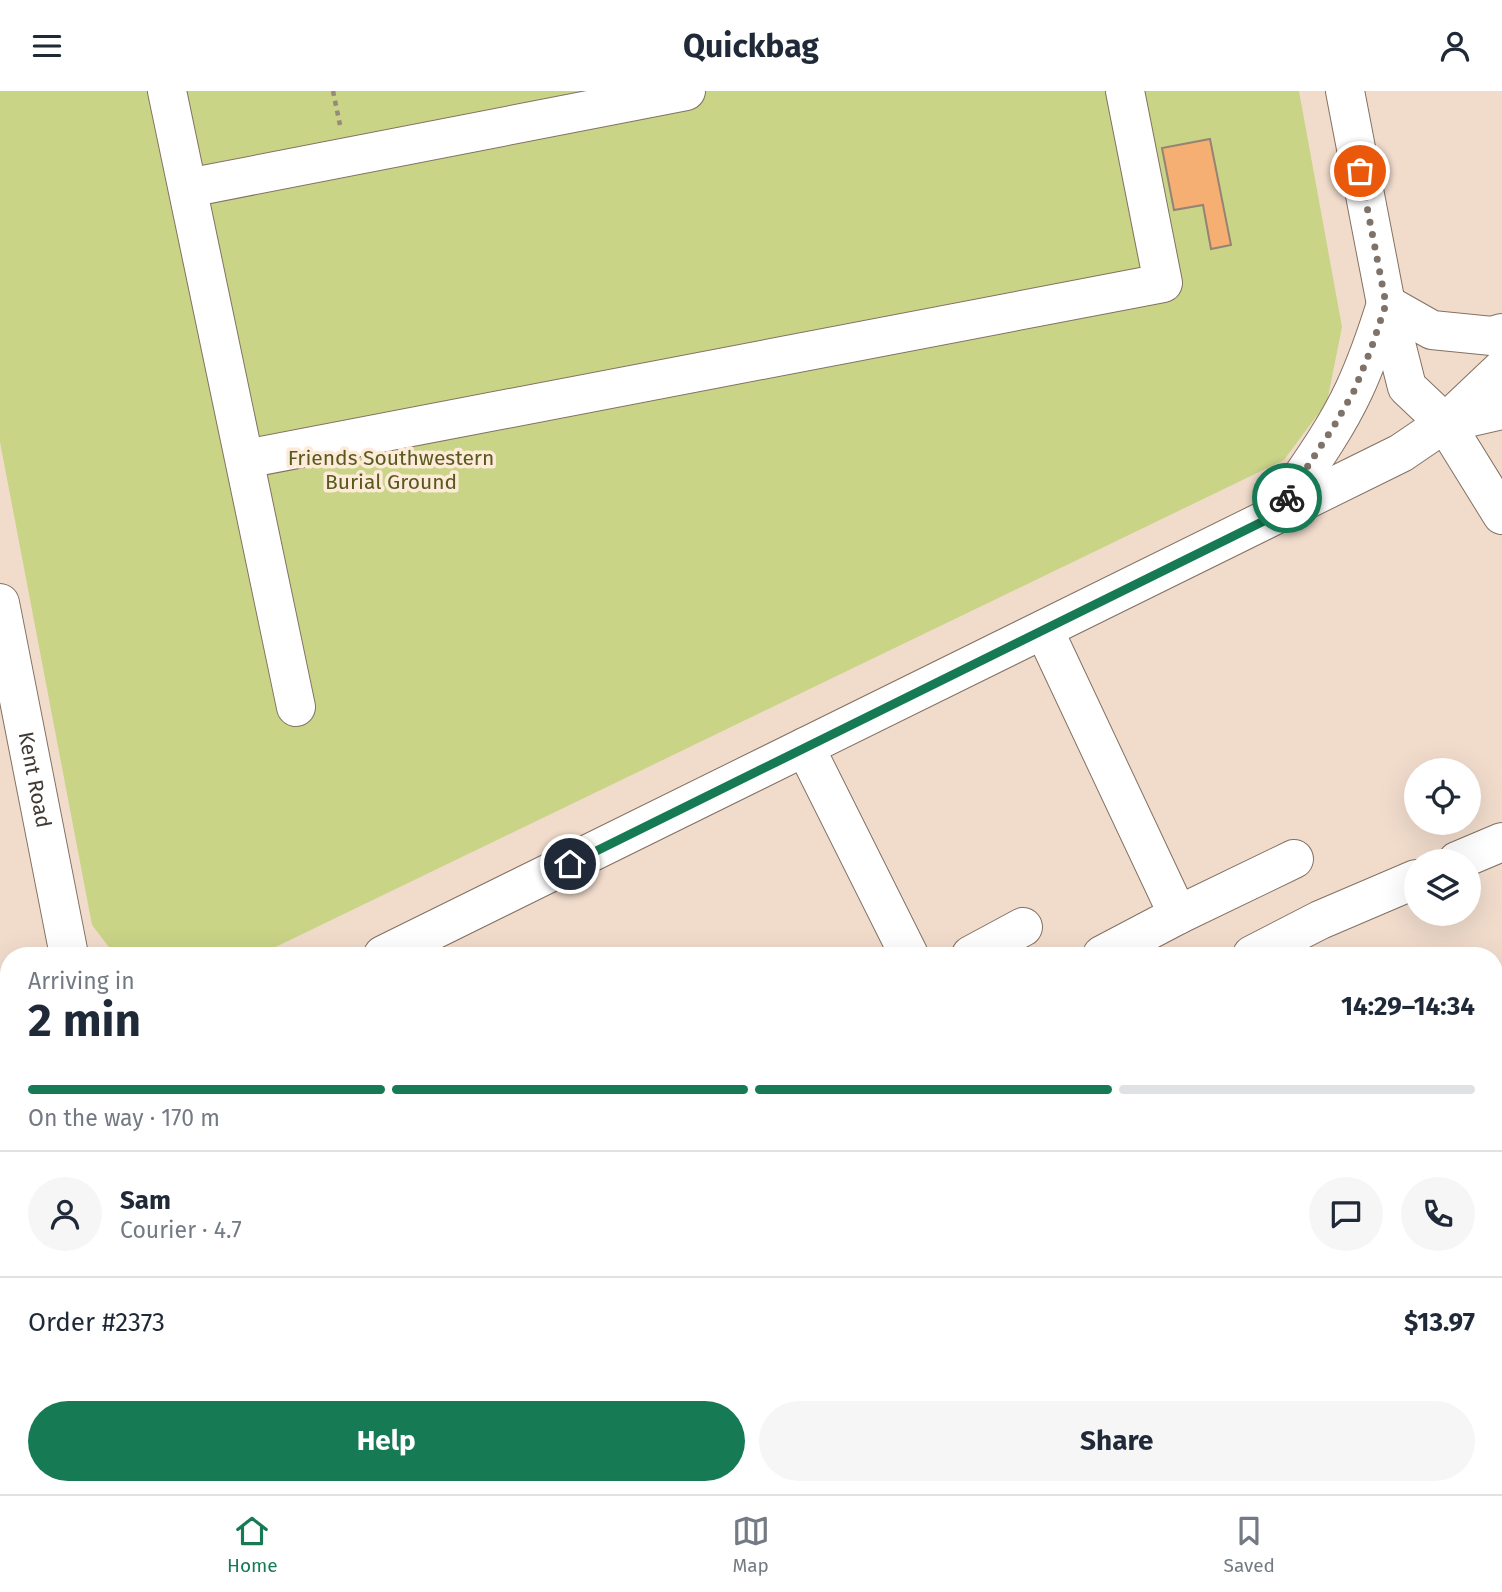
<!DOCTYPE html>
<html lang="en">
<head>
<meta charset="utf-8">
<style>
  body { margin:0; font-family:"Fira Sans",sans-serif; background:#f6f6f7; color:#1f2937; height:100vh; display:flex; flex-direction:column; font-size:26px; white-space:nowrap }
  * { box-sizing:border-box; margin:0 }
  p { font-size:23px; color:#747a83 }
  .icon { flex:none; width:38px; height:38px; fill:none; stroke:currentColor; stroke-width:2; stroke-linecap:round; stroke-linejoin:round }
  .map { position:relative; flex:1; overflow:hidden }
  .drawer { position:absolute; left:0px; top:856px; width:1503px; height:548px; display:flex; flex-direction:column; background:#fff; border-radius:28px 28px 0 0; box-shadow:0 7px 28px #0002 }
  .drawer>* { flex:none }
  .fabs { position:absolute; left:1404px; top:667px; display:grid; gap:14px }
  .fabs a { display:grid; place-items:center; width:77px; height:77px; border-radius:50%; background:#fff; box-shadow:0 7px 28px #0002; font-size:35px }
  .pin { position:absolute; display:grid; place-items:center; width:60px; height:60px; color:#fff; margin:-30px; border:4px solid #fff; border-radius:50%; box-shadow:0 2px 7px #0007 }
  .courier { position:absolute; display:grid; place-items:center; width:70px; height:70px; margin:-35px; border:5px solid #167b54; border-radius:50%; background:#fff; color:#222; box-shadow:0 2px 9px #0007 }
  .headline em { font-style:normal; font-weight:700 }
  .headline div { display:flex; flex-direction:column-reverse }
  .headline { display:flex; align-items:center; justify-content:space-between; height:119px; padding:0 28px }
  h1 { font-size:46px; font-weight:700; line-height:52px }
  .bar { display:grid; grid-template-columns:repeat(4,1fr); gap:10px 7px; align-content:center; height:84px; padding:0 28px }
  .bar i { height:9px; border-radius:5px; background:#e0e1e3 }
  .bar .current { background:#167b54 }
  .bar p { grid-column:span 4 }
  .line { display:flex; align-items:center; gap:18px; padding:0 28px; border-top:2px solid #e0e1e3 }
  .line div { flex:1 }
  .round { display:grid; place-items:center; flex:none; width:74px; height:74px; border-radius:37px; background:#f6f6f7 }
  .cta { display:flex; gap:14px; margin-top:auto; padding:14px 28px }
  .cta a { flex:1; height:80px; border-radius:42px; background:#167b54; color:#fff; font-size:28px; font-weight:700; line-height:80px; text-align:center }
  .cta a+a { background:#f6f6f7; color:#1f2937 }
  header { display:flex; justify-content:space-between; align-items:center; height:91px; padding:0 28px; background:#fff; font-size:32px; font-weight:700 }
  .dock { display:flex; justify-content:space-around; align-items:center; height:98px; border-top:2px solid #e0e1e3; background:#fff; font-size:19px; color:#747a83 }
  .dock a { display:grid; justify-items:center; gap:4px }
  .dock .current { color:#167b54 }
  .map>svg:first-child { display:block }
  .green { fill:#c9d487 }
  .building { fill:#f5af72; stroke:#958374; stroke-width:2 }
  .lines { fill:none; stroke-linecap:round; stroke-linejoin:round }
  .minor-casing { stroke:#837162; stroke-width:40 }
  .major-casing { stroke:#837162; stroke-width:40 }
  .path { stroke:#98897e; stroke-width:4.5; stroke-dasharray:5 5; stroke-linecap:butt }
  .minor { stroke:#fff; stroke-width:38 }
  .major { stroke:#fff; stroke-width:38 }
  .done { stroke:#7f7269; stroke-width:7; stroke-dasharray:0 12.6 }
  .route { stroke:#167b54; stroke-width:9 }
  .labels { text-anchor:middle; stroke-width:7; stroke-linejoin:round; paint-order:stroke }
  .park-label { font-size:21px; fill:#555b1c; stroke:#feead9 }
  .street-label { font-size:21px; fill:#413933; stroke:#feead9 }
</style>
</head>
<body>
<header><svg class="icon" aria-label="menu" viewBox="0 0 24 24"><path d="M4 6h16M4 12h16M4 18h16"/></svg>Quickbag<svg class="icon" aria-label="person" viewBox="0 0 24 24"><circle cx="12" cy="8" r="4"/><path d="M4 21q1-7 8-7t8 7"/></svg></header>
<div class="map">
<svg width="1502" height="1403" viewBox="0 0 1502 1403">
  <rect width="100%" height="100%" fill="#f1dccc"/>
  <g class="green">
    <polygon points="0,0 1299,0 1342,236 1327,311 1284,369 259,864 115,864 92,834 0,351"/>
    <polygon points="1502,1196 1502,1403 1373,1403 1378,1395 1494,1395 1494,1208"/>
  </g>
  <polygon class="building" points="1210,48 1231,154 1211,158 1203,114 1174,119 1162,57"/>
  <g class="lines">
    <defs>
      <g id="minor">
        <polyline points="167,0 296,616"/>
        <polyline points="1345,0 1386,213 1407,296 1445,332 1502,424"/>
        <polyline points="188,97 686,0"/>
        <polyline points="245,368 1163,192 1125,0"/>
        <path id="s1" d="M0,512l69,352"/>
        <polyline points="1044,539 1178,824 1294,768"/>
        <polyline points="805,656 909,864"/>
        <polyline points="1457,770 1502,751"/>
        <polyline points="971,864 1023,836"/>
        <polyline points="1102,864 1178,824"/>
        <polyline points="1252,864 1320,829 1416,788"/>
        <polyline points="1494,903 1502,899"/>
        <polyline points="1494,1187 1502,1178"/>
        <polyline points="426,1395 433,1403"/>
        <polyline points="575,1395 581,1403"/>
        <polyline points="304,1396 305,1395"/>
        <polyline points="0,1397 9,1375"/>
        <polyline points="486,1403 493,1395"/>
        <polyline points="914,1403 920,1395"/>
        <polyline points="1092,1403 1099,1395"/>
        <polyline points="1367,1403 1371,1395"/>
      </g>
      <g id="major">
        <polyline points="1445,332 1502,319"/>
        <path d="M1277,422c27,-40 57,-80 77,-123 13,-28 23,-57 32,-86l46,26 60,6 10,-3"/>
        <polyline points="383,864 1401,362 1445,332 1502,278"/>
        <polyline points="0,976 9,976"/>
      </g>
    </defs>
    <use href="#minor" class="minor-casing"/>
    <use href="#major" class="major-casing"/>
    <polyline class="path" points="333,0 340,34"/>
    <use href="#minor" class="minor"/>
    <use href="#major" class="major"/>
  </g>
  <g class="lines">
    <polyline class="done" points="1287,407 1334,335 1354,300 1371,258 1386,213 1360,80"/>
    <polyline class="route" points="570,773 1276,424 1287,407"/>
  </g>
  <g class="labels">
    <g class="park-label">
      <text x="391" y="374">Friends Southwestern<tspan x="391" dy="24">Burial Ground</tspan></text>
    </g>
    <g class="street-label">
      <text dy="7" stroke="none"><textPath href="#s1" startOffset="180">Kent Road</textPath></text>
    </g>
  </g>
</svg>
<div class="fabs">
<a><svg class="icon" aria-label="locate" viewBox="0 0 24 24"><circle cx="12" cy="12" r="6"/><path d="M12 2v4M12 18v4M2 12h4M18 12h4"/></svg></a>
<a><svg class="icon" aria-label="layers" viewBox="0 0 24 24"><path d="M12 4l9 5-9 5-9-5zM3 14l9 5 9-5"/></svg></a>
</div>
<div class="pin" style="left:1360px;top:80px;background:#ea580c"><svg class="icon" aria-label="bag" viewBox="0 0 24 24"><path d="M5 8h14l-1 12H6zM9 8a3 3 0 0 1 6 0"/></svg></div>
<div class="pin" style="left:570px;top:773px;background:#1f2937"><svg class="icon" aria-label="home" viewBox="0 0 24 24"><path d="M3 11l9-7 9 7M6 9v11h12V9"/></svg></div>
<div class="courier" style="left:1287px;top:407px"><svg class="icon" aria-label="bike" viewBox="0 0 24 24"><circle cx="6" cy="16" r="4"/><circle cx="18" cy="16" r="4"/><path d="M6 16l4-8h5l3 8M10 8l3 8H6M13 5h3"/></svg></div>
<section class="drawer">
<div class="headline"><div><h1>2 min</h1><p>Arriving in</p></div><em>14:29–14:34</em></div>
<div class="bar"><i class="current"></i><i class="current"></i><i class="current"></i><i></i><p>On the way · 170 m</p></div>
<div class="line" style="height:126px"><a class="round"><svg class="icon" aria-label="person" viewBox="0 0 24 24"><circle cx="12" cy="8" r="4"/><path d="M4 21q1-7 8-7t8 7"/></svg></a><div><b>Sam</b><p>Courier · 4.7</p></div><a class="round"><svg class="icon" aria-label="chat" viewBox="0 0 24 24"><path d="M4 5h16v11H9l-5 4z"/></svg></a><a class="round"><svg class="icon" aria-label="phone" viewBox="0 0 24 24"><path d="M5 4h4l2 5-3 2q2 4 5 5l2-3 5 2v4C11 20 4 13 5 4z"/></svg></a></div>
<div class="line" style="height:91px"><div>Order #2373</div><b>$13.97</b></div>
<div class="cta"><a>Help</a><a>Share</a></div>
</section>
</div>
<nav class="dock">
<a class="current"><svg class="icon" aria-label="home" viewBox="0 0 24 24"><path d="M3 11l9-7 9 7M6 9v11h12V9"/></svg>Home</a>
<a><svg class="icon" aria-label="map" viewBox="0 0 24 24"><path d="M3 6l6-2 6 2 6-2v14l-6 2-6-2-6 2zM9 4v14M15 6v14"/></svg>Map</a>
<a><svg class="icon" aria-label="saved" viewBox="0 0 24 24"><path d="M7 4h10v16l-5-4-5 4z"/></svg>Saved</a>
</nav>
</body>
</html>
